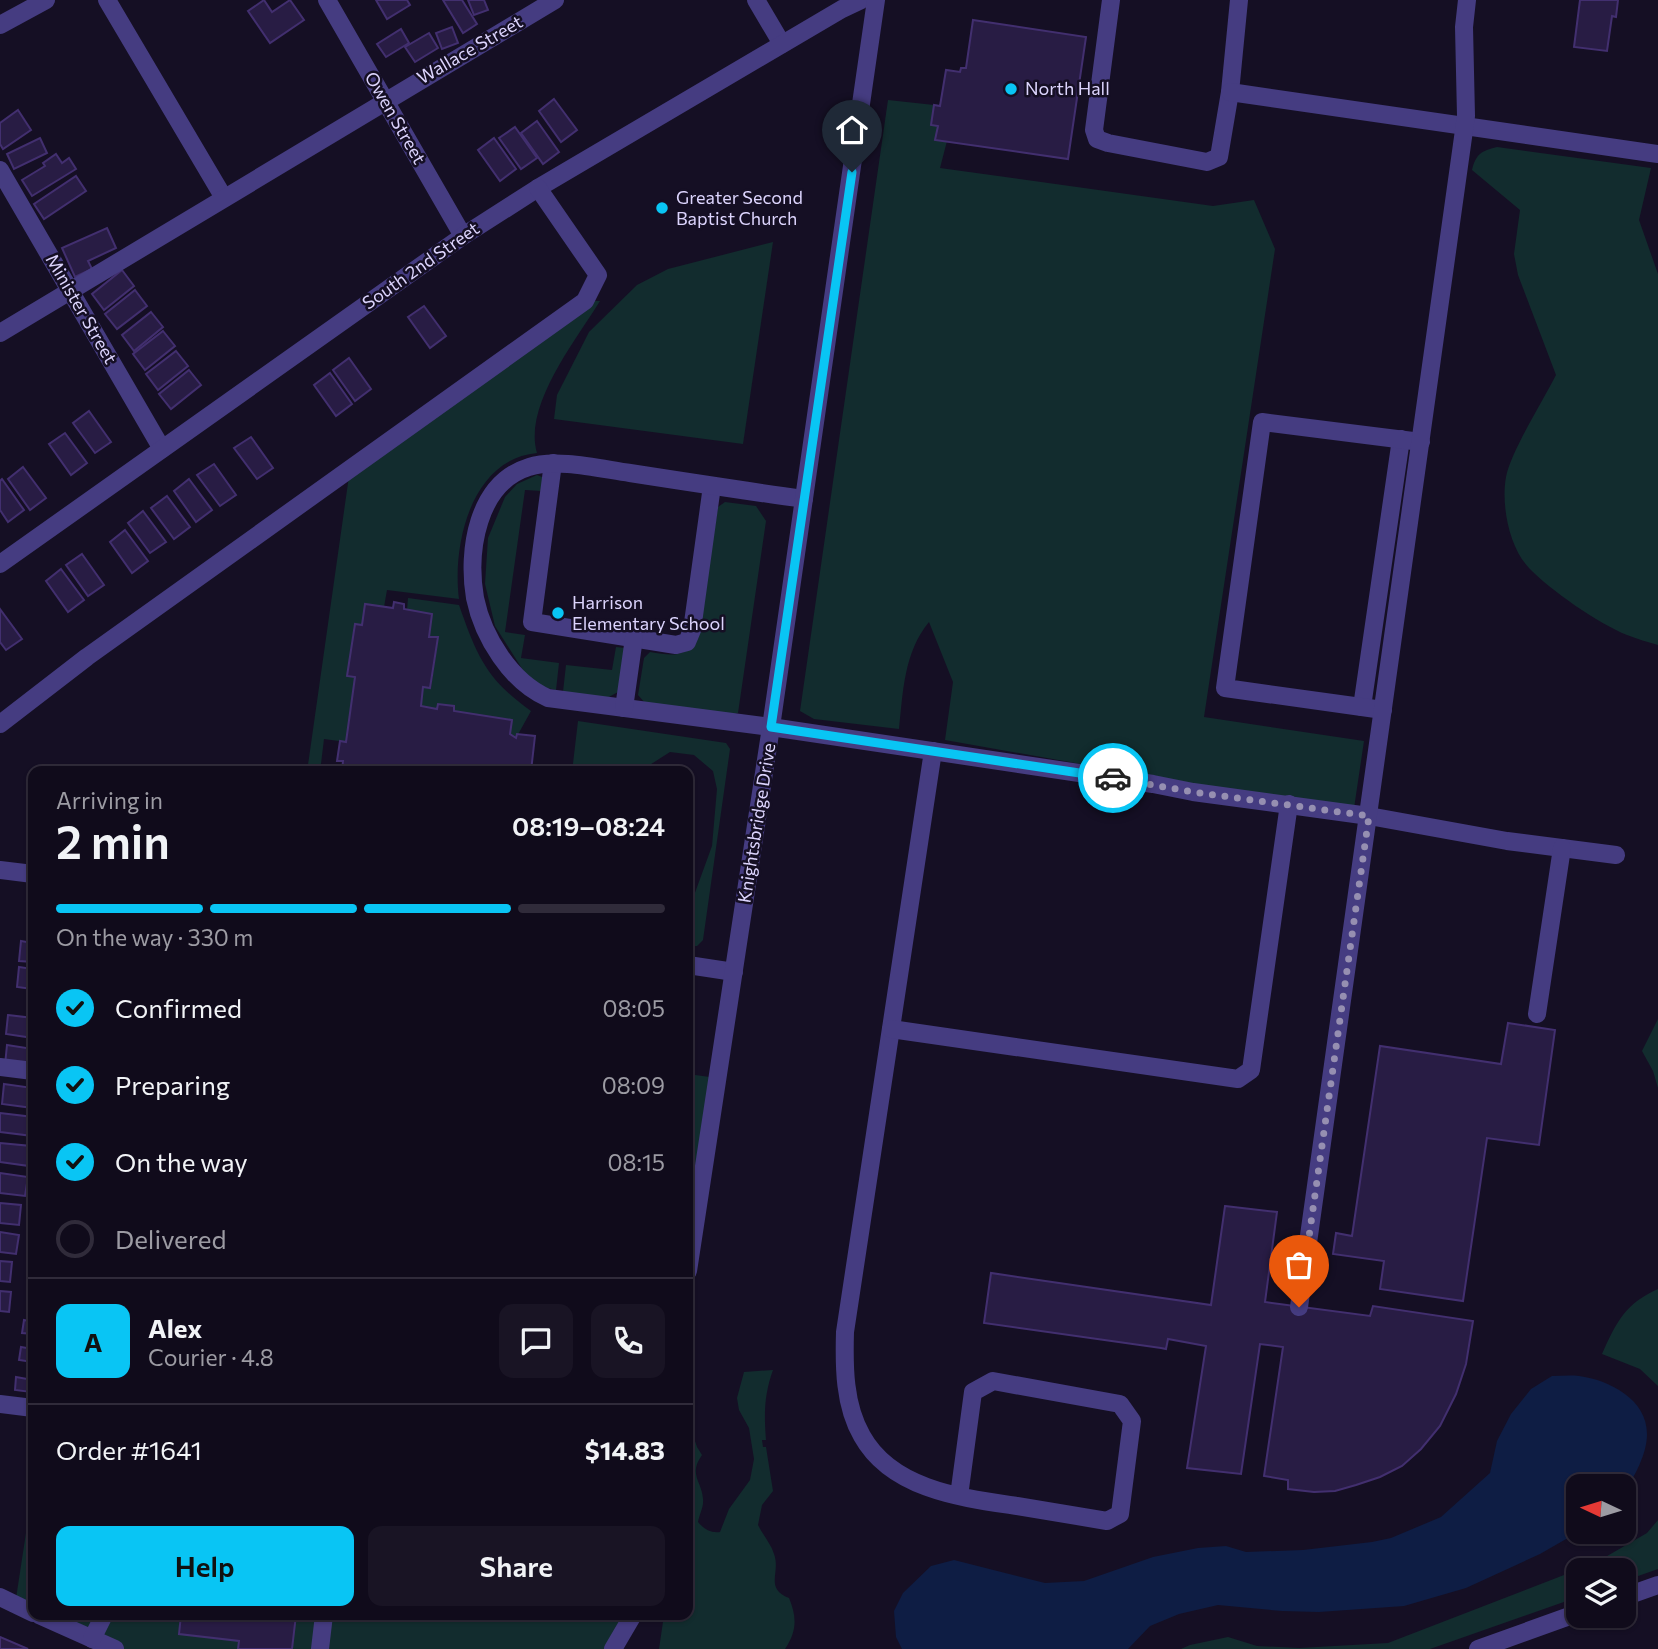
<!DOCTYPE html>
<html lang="en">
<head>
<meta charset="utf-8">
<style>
  body { margin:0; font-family:Commissioner,sans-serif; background:#191424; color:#f1f3f6; height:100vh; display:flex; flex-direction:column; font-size:26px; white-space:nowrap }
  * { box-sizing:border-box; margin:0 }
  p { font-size:23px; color:#9c9ba3 }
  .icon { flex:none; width:38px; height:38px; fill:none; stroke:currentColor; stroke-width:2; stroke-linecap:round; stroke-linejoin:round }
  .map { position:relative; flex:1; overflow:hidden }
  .side { position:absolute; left:28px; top:766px; width:665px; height:854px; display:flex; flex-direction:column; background:#100b1b; border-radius:14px; box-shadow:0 2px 5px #0004,0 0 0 2px #302b3a }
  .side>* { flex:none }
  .needle { width:46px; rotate:274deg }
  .controls { position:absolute; left:1566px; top:1474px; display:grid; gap:14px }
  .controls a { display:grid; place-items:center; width:70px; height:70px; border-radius:14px; background:#100b1b; box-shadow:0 2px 5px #0004,0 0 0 2px #302b3a; font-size:35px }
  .pin { position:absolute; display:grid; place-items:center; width:60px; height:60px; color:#fff; margin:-72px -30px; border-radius:50% 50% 50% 0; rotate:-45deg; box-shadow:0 0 7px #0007 }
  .pin .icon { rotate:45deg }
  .courier { position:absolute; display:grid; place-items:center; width:70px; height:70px; margin:-35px; border:5px solid #09c5f4; border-radius:50%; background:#fff; color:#222; box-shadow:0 2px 9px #0007 }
  .headline em { font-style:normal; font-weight:600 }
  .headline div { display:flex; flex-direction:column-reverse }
  .headline { display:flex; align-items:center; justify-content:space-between; height:119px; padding:0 28px }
  h1 { font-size:46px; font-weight:600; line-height:52px }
  .bar { display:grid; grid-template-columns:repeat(4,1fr); gap:10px 7px; align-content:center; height:84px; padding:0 28px }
  .bar i { height:9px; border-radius:5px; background:#302b3a }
  .bar .selected { background:#09c5f4 }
  .bar p { grid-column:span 4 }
  .line { display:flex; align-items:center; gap:18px; padding:0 28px; border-top:2px solid #302b3a }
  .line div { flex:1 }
  .round { display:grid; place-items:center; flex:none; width:74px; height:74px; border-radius:14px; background:#191424 }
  ol { padding:0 28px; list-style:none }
  li { display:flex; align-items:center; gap:21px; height:77px }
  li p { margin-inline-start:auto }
  li .icon { padding:7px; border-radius:50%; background:#09c5f4; color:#111; stroke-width:4 }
  li:last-child { color:#9c9ba3 }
  li i { width:38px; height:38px; border:4px solid #302b3a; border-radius:50% }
  .primary-button { display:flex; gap:14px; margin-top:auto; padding:14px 28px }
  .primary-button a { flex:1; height:80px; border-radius:14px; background:#09c5f4; color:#111; font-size:28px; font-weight:600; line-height:80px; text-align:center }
  .primary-button a+a { background:#191424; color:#f1f3f6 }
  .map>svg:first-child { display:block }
  .green { fill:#122c2e }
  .water { fill:#0e1d44 }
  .building { fill:#281c44; stroke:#422f6f; stroke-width:2 }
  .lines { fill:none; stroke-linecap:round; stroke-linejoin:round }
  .minor { stroke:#453c81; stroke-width:18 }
  .done { stroke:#968fb1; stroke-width:7; stroke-dasharray:0 12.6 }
  .route { stroke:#09c5f4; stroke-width:9 }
  .poi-dot { fill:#09c5f4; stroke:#150f24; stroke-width:2.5 }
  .labels { text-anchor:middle; stroke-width:5; stroke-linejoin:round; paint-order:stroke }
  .street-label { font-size:18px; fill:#dcd4fd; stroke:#150f24 }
  .poi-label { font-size:18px; fill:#dcd4fd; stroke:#150f24; text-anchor:start }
</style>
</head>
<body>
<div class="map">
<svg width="1658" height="1649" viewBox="0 0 1658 1649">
  <rect width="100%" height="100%" fill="#150f24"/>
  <g class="green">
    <path d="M888,100l46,5 -3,20 7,1 -2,14 11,1 -7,27 273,38 41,-6 21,49 -71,468 160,24 -11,74 -159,-31 -249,-44 8,-58 -24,-60c-25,30 -26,70 -30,107l-85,-10 -14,-8z"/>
    <path d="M1497,147l154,21 -12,52 19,54v371c-10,-3 -21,-6 -31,-10 -28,-11 -77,-45 -98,-67 -20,-21 -28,-63 -23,-91 5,-26 37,-76 50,-102l-38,-100 -4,-21 6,-44 -48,-40c4,-16 9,-19 25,-23z"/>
    <polygon points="773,242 743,444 554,419 557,395 589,332 637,285 668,269"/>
    <path d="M585,301h15c-24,39 -77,105 -63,152 -66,6 -85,92 -78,146l-72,-9 -3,17 -19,-3 -3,21 -8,1 -7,50 8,1 -9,65 -22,-3 -4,33h-13l43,-303z"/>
    <polygon points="537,475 542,477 542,491 525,490 505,632 525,635 521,658 559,663 556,690 543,687 526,675 495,626 485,584 488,538 505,497 517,484"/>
    <path d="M725,502l31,4 10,15 -28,192 -10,2 -82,-11 -8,-9 6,-37 6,-6c20,3 30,6 46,-8l22,-137z"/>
    <path d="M408,598l51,7c18,51 27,74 72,106l-15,27 -6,-4 1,-14 -57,-9v-5l-16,-2 -1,5 -16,-3 2,-19h8l7,-49 -9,-1 3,-23 -25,-4z"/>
    <polygon points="616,647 625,648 618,692 607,698 563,692 566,665 612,670"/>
    <polygon points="578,721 726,743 730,749 703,940 697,946 688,946 688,912 712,846 717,789 713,771 694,755 670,752 648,766 644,772 572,772"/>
    <polygon points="1658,1019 1658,1088 1653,1071 1642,1051"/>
    <polygon points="688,1074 717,1078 688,1271"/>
    <path d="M1658,1289v97l-18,-17 -38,-15c15,-33 23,-50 56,-65z"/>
    <path d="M773,1370c-9,25 -9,44 -7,70h-4l1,7h3l7,44 -11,14 -4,20c5,10 13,19 16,29 7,19 -10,34 15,44 8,19 8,33 -4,51h-126l5,-34h24v-162l3,-24 6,18 5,8c-14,20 0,26 1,44 1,8 -4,16 -5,23 7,8 13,11 22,10l9,-23 21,-29 4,-21 -5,-31 -10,-18 -2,-12 7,-26z"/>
    <polygon points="33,1487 33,1613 15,1605"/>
    <polygon points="1658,1520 1658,1569 1624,1581 1624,1570 1578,1570 1578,1597 1430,1649 1181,1649 1190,1645 1228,1637 1257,1646 1299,1648 1388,1643 1595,1563 1647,1533"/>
    <polygon points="39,1615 633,1615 613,1649 115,1649"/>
  </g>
  <path class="water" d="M1552,1376c9,0 18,-1 27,0 30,4 68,23 68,58 0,21 -13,42 -23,60v-8h-46l2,45 -40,23 -74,34 -62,18 -85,6 -37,-1 -64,-6 -39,9 -29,12 -22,23h-226l-6,-12 -2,-26 9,-18 28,-27 23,-6 91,23 39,-2 69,-24 45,-9 28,-2 20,6 57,-2 69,-8 19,-4 50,-21 49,-44 7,-32 14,-27 20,-25z"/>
  <g class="building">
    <polygon points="264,0 272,12 290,0 304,20 270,43 248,11"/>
    <polygon points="376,0 407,0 410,5 387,19"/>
    <polygon points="443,0 462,0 477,24 463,33"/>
    <polygon points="468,0 484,0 488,10 474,15"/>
    <polygon points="1580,0 1618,0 1616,17 1612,16 1607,51 1574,47"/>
    <polygon points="973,20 1086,37 1068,159 935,140 938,126 931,125 934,105 940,106 946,70 960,72 961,68 966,68"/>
    <polygon points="452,27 458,43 442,49 436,33"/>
    <polygon points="401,29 409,43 386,57 377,44"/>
    <polygon points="429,33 438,48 415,62 405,47"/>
    <polygon points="554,99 577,130 561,142 539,111"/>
    <polygon points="18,110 31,130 3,149 0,144 0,123"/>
    <polygon points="537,121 559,152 543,164 521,133"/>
    <polygon points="515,127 537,158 521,169 499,138"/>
    <polygon points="40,138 47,153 14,169 7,154"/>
    <polygon points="494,138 516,169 500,181 478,150"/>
    <polygon points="56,154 62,163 69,158 76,169 32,196 22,180 45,166 43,163"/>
    <polygon points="76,176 86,191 44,219 34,204"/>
    <polygon points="107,228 116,248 88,261 92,269 75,277 62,248"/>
    <polygon points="122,270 134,286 104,310 92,294"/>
    <polygon points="135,290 147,306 117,329 105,314"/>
    <polygon points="424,306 446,336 430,348 408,317"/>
    <polygon points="151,312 163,327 134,351 122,335"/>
    <polygon points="163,331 175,346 145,370 133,354"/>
    <polygon points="176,351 188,366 158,390 146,374"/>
    <polygon points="349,358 371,389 355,401 333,370"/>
    <polygon points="189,370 201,385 171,409 159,394"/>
    <polygon points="330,373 352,404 336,416 314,385"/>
    <polygon points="89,411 111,442 95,453 73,423"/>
    <polygon points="65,433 87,463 71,475 49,444"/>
    <polygon points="251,437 273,468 257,479 234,448"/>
    <polygon points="214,464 236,495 220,506 197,475"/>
    <polygon points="23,467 46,498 30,510 8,479"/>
    <polygon points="2,479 24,510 8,522 0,510 0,481"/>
    <polygon points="189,479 212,510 196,522 174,491"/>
    <polygon points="167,496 190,527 174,539 151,508"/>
    <polygon points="143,511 166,542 150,553 128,523"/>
    <polygon points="125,530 148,561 132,573 110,542"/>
    <polygon points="82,554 104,585 88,596 66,565"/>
    <polygon points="61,569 84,600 68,612 46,581"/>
    <polygon points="394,602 404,604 404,609 432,614 429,637 438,637 430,688 423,687 421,706 437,709 438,704 454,706 454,711 512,720 510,734 516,738 517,734 535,736 531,771 536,772 450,772 412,766 411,772 342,772 343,761 337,761 340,741 346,742 355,677 347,676 355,624 362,625 365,604 393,608"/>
    <polygon points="0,609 22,639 6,650 0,642"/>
    <polygon points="21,941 33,943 33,962 19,961"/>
    <polygon points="19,967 33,969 33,989 17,987"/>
    <polygon points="8,1015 33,1018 33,1038 6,1034"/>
    <polygon points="1508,1023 1555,1030 1539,1145 1487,1138 1463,1301 1380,1289 1384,1261 1333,1254 1336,1233 1352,1236 1380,1046 1501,1064"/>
    <polygon points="7,1045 33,1049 33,1068 5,1065"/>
    <polygon points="4,1084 33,1088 33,1108 2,1104"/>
    <polygon points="0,1113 33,1117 33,1136 0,1132"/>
    <polygon points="0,1143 31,1146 29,1166 0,1162"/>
    <polygon points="0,1173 28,1177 25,1196 0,1193"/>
    <polygon points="0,1203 21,1205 19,1225 0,1223"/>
    <polygon points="1225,1206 1277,1212 1265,1302 1370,1316 1373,1306 1473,1321 1466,1364 1456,1394 1440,1426 1421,1449 1402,1466 1380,1477 1356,1485 1335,1491 1314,1492 1288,1489 1288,1480 1264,1476 1283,1347 1260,1344 1241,1474 1187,1468 1206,1346 1168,1339 1166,1349 1161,1348 984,1323 991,1273 1211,1305"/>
    <polygon points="0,1232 19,1235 16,1254 0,1252"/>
    <polygon points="0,1261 12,1262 10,1282 0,1281"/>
    <polygon points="0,1291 11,1292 9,1312 0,1311"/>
    <polygon points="24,1320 33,1322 33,1334 22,1333"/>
    <polygon points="21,1347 33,1349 33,1362 19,1360"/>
    <polygon points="16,1377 33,1380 31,1392 15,1390"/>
    <polygon points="181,1615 296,1615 292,1649 238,1649 239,1641 179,1634"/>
    <polygon points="0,1637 28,1649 0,1649"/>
  </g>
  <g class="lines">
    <g class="minor">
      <polyline points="107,0 224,198"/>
      <polyline points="327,0 463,236"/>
      <polyline points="756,0 782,44"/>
      <polyline points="1111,0 1094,130 1097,139 1108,143 1207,162 1219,157 1230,92 1239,0"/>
      <polyline points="0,25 46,0"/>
      <polyline points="1230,92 1658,154"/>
      <polyline points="0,170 162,449"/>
      <polyline points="0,333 555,0"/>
      <polyline points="553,463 532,622 676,645 687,642 692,630 712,486"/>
      <path d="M804,499c-58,-8 -116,-17 -174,-26 -29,-4 -74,-15 -101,-6 -52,16 -62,84 -54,131 8,39 36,84 73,100l223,29 382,57 40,8 176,24 138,25 109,14"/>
      <polyline points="0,564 463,236 538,188 842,9 861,0"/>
      <polyline points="1362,707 1401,439"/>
      <polyline points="624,708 634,638"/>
      <polyline points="1383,710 1225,688 1262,422 1421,442"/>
      <polyline points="0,724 87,657 585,301 598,275 538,188"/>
      <path d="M933,751l-88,581c-1,34 -1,73 17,104 30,54 101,62 155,70 30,5 60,10 90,15l13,-7 12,-93 -12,-17 -127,-23 -20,11 -14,104"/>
      <polyline points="0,870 33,874"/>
      <polyline points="688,965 734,972"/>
      <polyline points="1537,1014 1562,848"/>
      <polyline points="891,1029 1238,1079 1251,1070 1289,804"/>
      <polyline points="0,1067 33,1071"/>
      <polyline points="688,1271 771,727 876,0"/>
      <polyline points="1299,1307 1466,116 1464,27 1467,0"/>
      <polyline points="0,1404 33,1408"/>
      <polyline points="0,1597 33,1613"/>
      <polyline points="1624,1597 1658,1585"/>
      <polyline points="39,1615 115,1649"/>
      <polyline points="92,1639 104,1615"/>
      <polyline points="320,1649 324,1615"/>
      <polyline points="613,1649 633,1615"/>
      <polyline points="1478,1649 1578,1613"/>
    </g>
  </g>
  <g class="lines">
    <polyline class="done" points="1113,778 1193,792 1369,816 1299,1307"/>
    <polyline class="route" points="852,172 771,727 1113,778"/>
  </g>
  <g class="poi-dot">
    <circle cx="1011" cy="89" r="7"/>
    <circle cx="662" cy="208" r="7"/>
    <circle cx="558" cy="613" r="7"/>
  </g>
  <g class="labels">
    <g class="street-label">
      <text transform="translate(470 50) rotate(-30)" y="6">Wallace Street</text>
      <text transform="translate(395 118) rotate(60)" y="6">Owen Street</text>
      <text transform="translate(421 266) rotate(-35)" y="6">South 2nd Street</text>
      <text transform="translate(81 309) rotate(60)" y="6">Minister Street</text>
      <text transform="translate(757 823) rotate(-81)" y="6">Knightsbridge Drive</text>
    </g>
    <g class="poi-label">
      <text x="1025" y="95">North Hall</text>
      <text x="676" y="204">Greater Second<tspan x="676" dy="21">Baptist Church</tspan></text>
      <text x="572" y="609">Harrison<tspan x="572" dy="21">Elementary School</tspan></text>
    </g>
  </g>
</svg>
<div class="controls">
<a><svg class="needle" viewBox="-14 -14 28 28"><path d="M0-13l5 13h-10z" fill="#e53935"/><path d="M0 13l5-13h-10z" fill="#9c9ba3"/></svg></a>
<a><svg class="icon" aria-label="layers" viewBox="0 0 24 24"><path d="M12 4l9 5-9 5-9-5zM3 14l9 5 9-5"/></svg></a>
</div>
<div class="pin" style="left:1299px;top:1307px;background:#ea580c"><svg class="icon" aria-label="bag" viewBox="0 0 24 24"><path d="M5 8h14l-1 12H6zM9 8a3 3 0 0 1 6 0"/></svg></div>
<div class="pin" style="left:852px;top:172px;background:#1f2937"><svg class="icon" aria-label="home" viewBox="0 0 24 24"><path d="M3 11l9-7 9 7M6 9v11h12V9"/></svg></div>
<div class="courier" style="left:1113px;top:778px"><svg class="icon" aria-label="car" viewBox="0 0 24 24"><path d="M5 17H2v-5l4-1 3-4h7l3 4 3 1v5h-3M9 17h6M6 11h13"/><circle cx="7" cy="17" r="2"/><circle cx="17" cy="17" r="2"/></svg></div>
<section class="side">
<div class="headline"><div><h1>2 min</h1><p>Arriving in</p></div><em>08:19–08:24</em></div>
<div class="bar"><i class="selected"></i><i class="selected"></i><i class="selected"></i><i></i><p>On the way · 330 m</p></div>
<ol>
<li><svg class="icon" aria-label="check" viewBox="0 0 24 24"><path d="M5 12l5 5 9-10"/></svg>Confirmed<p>08:05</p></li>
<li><svg class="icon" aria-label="check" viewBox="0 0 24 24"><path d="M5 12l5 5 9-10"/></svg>Preparing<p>08:09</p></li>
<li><svg class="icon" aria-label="check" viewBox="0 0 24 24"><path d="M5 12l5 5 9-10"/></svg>On the way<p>08:15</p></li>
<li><i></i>Delivered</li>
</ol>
<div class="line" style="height:126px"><b class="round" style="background:#09c5f4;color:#111">A</b><div><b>Alex</b><p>Courier · 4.8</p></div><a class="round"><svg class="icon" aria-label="chat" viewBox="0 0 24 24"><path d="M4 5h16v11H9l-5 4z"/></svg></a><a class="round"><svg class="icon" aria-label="phone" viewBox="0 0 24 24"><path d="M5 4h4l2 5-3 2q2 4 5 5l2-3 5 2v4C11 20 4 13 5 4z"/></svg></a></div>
<div class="line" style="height:91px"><div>Order #1641</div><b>$14.83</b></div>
<div class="primary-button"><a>Help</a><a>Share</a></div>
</section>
</div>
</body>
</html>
